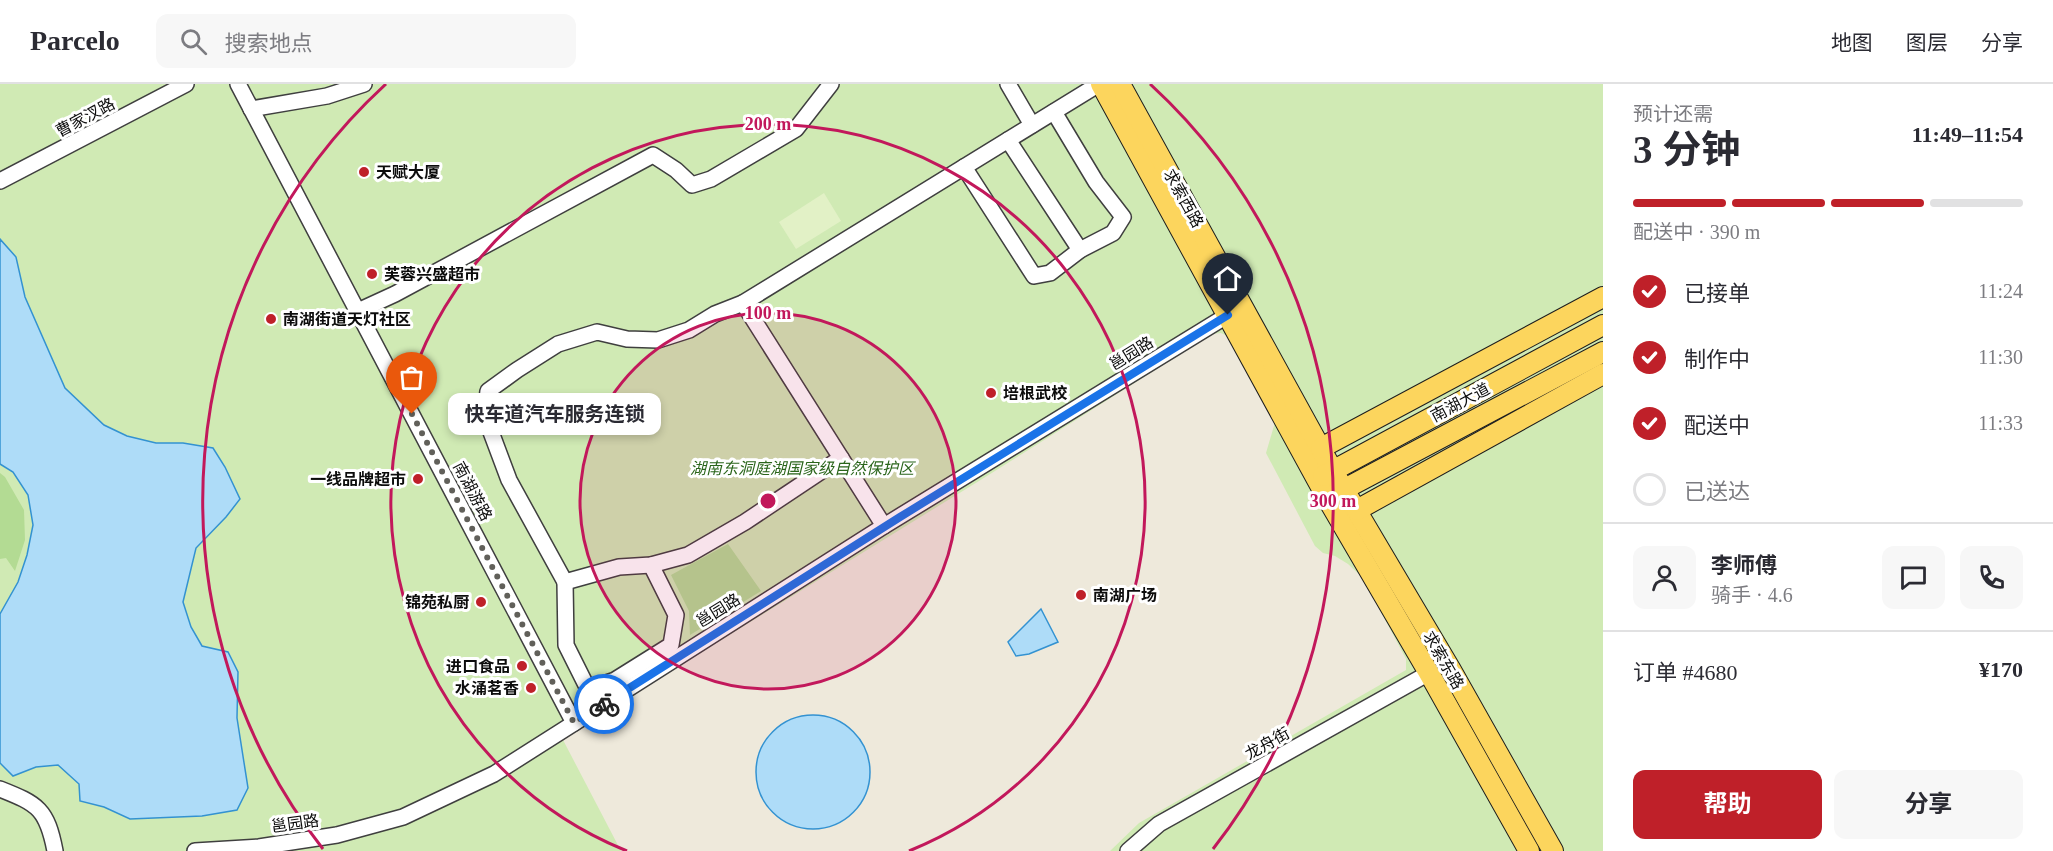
<!DOCTYPE html>
<html lang="zh">
<head>
<meta charset="utf-8">
<style>
  body { margin:0; font-family:"Times New Roman","Noto Sans SC",serif; background:#f7f7f7; color:#2b2b33; height:100vh; display:flex; flex-direction:column; font-size:22px; white-space:nowrap }
  * { box-sizing:border-box; margin:0 }
  p { font-size:20px; color:#7c7c81 }
  .icon { flex:none; width:33px; height:33px; fill:none; stroke:currentColor; stroke-width:2; stroke-linecap:round; stroke-linejoin:round }
  .map { position:relative; flex:1; overflow:hidden }
  .drawer { display:flex; flex-direction:column; background:#fff; width:450px }
  .drawer>* { flex:none }
  .pin { position:absolute; display:grid; place-items:center; width:51px; height:51px; color:#fff; margin:-62px -26px; border-radius:50% 50% 50% 0; rotate:-45deg; box-shadow:0 0 6px #0007 }
  .pin .icon { rotate:45deg }
  .courier { position:absolute; display:grid; place-items:center; width:60px; height:60px; margin:-30px; border:4px solid #1a73e8; border-radius:50%; background:#fff; color:#222; box-shadow:0 2px 8px #0007 }
  .bubble { position:absolute; height:42px; border-radius:12px; background:#fff; box-shadow:0 3px 9px #0003; font-size:20px; font-weight:700; line-height:42px; text-align:center }
  .headline em { font-style:normal; font-weight:700 }
  .headline div { display:flex; flex-direction:column-reverse }
  .headline { display:flex; align-items:center; justify-content:space-between; height:102px; padding:0 30px }
  h1 { font-size:39px; font-weight:700; line-height:45px }
  .bar { display:grid; grid-template-columns:repeat(4,1fr); gap:9px 6px; align-content:center; height:72px; padding:0 30px }
  .bar i { height:8px; border-radius:4px; background:#e1e1e2 }
  .bar .current { background:#bf2029 }
  .bar p { grid-column:span 4 }
  .line { display:flex; align-items:center; gap:15px; padding:0 30px; border-top:2px solid #e1e1e2 }
  .line div { flex:1 }
  .round { display:grid; place-items:center; flex:none; width:63px; height:63px; border-radius:12px; background:#f7f7f7 }
  ol { padding:0 30px; list-style:none }
  li { display:flex; align-items:center; gap:18px; height:66px }
  li p { margin-inline-start:auto }
  li .icon { padding:6px; border-radius:50%; background:#bf2029; color:#fff; stroke-width:4 }
  li:last-child { color:#7c7c81 }
  li i { width:33px; height:33px; border:3px solid #e1e1e2; border-radius:50% }
  .cta { display:flex; gap:12px; margin-top:auto; padding:12px 30px }
  .cta a { flex:1; height:69px; border-radius:12px; background:#bf2029; color:#fff; font-size:24px; font-weight:700; line-height:69px; text-align:center }
  .cta a+a { background:#f7f7f7; color:#2b2b33 }
  header { display:flex; align-items:center; gap:36px; box-sizing:border-box; height:84px; padding:0 30px; background:#fff; border-bottom:2px solid #e1e1e2 }
  header strong { font-size:28px }
  nav { display:flex; gap:33px; margin-inline-start:auto; font-size:21px }
  .search { width:420px; height:54px; background:#f7f7f7; display:flex; align-items:center; gap:15px; box-sizing:border-box; padding:0 21px; border-radius:12px; color:#7c7c81; font-size:22px }
  main { display:flex; flex:1; min-height:0 }
  .map>svg:first-child { display:block }
  .green { fill:#d0eab4 }
  .forest { fill:#b3db93 }
  .pitch { fill:#e2f1c6 }
  .plaza { fill:#eee9db }
  .water { fill:#aedcf8; stroke:#3392d1; stroke-width:1.5 }
  .lines { fill:none; stroke-linecap:round; stroke-linejoin:round }
  .minor-casing { stroke:#3f3f3f; stroke-width:18 }
  .major-casing { stroke:#1d1d1d; stroke-width:22 }
  .minor { stroke:#fff; stroke-width:15 }
  .major { stroke:#fcd55d; stroke-width:20 }
  .done { stroke:#61605a; stroke-width:6; stroke-dasharray:0 10.8 }
  .route { stroke:#1a73e8; stroke-width:8 }
  .ring { fill:none; stroke:#c2185b; stroke-width:3 }
  .poi-dot { fill:#bf2029; stroke:#fff; stroke-width:2 }
  .labels { text-anchor:middle; stroke-width:6; stroke-linejoin:round; paint-order:stroke }
  .street-label { font-size:16px; fill:#0c0c0c; stroke:#fff }
  .poi-label { font-size:16px; font-weight:bold; fill:#0c0c0c; stroke:#fff; text-anchor:start }
  .park-label { font-size:16px; font-style:italic; fill:#2a651b; stroke:#fff }
  .centre { fill:#c2185b; stroke:#fff; stroke-width:3 }
  .ring-label { font-size:18px; text-anchor:middle; font-weight:bold; fill:#c2185b; stroke:#fff; stroke-width:6; stroke-linejoin:round; paint-order:stroke }
</style>
</head>
<body>
<header>
<strong>Parcelo</strong>
<div class="search"><svg class="icon" aria-label="search" viewBox="0 0 24 24"><circle cx="10" cy="10" r="6"/><path d="M15 15l6 6"/></svg>搜索地点</div>
<nav><a>地图</a><a>图层</a><a>分享</a></nav>
</header>
<main>
<div class="map">
<svg width="1603" height="767" viewBox="0 0 1603 767">
  <rect width="100%" height="100%" fill="#fffbeb"/>
  <rect class="green" x="0" y="0" width="1603" height="767"/>
  <g class="forest">
    <polygon points="0,389 5,393 24,426 25,456 15,487 6,474 0,475"/>
    <polygon points="728,460 761,507 690,551 689,527 671,491"/>
  </g>
  <polygon class="pitch" points="824,109 841,137 796,165 779,138"/>
  <polygon class="plaza" points="1221,249 1229,253 1276,335 1266,369 1315,462 1323,469 1335,472 1348,480 1363,494 1406,575 1406,586 1139,739 1110,767 621,767 562,654 979,397 1212,250"/>
  <g class="water">
    <polygon points="0,155 16,173 25,213 65,304 104,341 127,352 156,359 183,359 213,364 225,383 240,415 226,433 196,464 183,518 191,543 202,562 228,568 238,588 237,634 248,704 237,726 202,732 130,735 104,723 80,717 79,700 58,681 36,683 13,692 0,679 0,530 18,498 27,471 33,441 28,411 13,388 0,380"/>
    <polygon points="1041,525 1058,558 1029,570 1016,572 1008,558"/>
    <circle cx="813" cy="688" r="57"/>
  </g>
  <g class="lines">
    <defs>
      <g id="minor">
        <polyline points="238,0 574,639"/>
        <polyline points="1008,0 1032,41"/>
        <polyline points="251,25 327,12 364,0"/>
        <polyline points="1008,56 1080,166"/>
        <polyline points="964,83 1034,192 1050,189 1080,166 1113,149 1123,133 1096,98 1054,28"/>
        <polyline points="0,97 186,0"/>
        <polyline points="743,219 715,230 689,246 658,256 627,255 597,248 558,260 517,286 488,307 485,332 509,396 565,498 619,483 651,481 688,471 745,438 841,374"/>
        <polyline points="358,227 395,210 653,71 676,86 692,101 711,95 796,45 831,0"/>
        <polyline points="884,442 743,219 1099,0"/>
        <polyline points="565,498 566,561 588,605 615,596 671,561 676,531 651,481"/>
        <path d="M0,705c38,15 47,20 55,62"/>
        <polyline points="195,767 259,763 337,751 403,733 494,690 884,442 1228,231"/>
        <polyline points="1128,767 1159,740 1429,589"/>
      </g>
      <g id="major">
        <polyline points="1101,0 1327,414 1429,589 1529,767"/>
        <polyline points="1120,0 1333,387 1451,586 1553,767"/>
        <polyline points="1321,364 1603,213"/>
        <polyline points="1323,392 1603,241"/>
        <polyline points="1335,410 1603,268"/>
        <polyline points="1357,426 1603,290"/>
      </g>
    </defs>
    <use href="#minor" class="minor-casing"/>
    <use href="#major" class="major-casing"/>
    <use href="#minor" class="minor"/>
    <use href="#major" class="major"/>
  </g>
  <g class="lines">
    <polyline class="done" points="412,330 574,639 604,620"/>
    <polyline class="route" points="604,620 900,433 1228,231"/>
  </g>
  <circle cx="768" cy="417" r="188" fill="#c2185b" fill-opacity=".12"/>
  <g class="ring">
    <circle cx="768" cy="417" r="188"/>
    <path d="M627 767A377 377 0 1 1 909 767"/>
    <path d="M323 765A565 565 0 0 1 386 0M1150 0A565 565 0 0 1 1213 765"/>
  </g>
  <g class="poi-dot">
    <circle cx="364" cy="88" r="6"/>
    <circle cx="372" cy="190" r="6"/>
    <circle cx="271" cy="235" r="6"/>
    <circle cx="991" cy="309" r="6"/>
    <circle cx="418" cy="395" r="6"/>
    <circle cx="1081" cy="511" r="6"/>
    <circle cx="481" cy="518" r="6"/>
    <circle cx="522" cy="582" r="6"/>
    <circle cx="531" cy="604" r="6"/>
  </g>
  <g class="labels">
    <g class="street-label">
      <text transform="translate(85 33) rotate(-28)" y="6">曹家汊路</text>
      <text transform="translate(1184 114) rotate(61)" y="6">求索西路</text>
      <text transform="translate(1131 269) rotate(-32)" y="6">邕园路</text>
      <text transform="translate(1460 318) rotate(-28)" y="6">南湖大道</text>
      <text transform="translate(473 407) rotate(62)" y="6">南湖游路</text>
      <text transform="translate(718 526) rotate(-32)" y="6">邕园路</text>
      <text transform="translate(1444 576) rotate(60)" y="6">求索东路</text>
      <text transform="translate(1267 659) rotate(-29)" y="6">龙舟街</text>
      <text transform="translate(295 739) rotate(-8)" y="6">邕园路</text>
    </g>
    <g class="poi-label">
      <text x="376" y="94">天赋大厦</text>
      <text x="384" y="196">芙蓉兴盛超市</text>
      <text x="283" y="241">南湖街道天灯社区</text>
      <text x="1003" y="315">培根武校</text>
      <text x="406" y="401" text-anchor="end">一线品牌超市</text>
      <text x="1093" y="517">南湖广场</text>
      <text x="469" y="524" text-anchor="end">锦苑私厨</text>
      <text x="510" y="588" text-anchor="end">进口食品</text>
      <text x="519" y="610" text-anchor="end">水涌茗香</text>
    </g>
    <g class="park-label">
      <text x="802" y="390">湖南东洞庭湖国家级自然保护区</text>
    </g>
  </g>
  <circle cx="768" cy="417" r="9" class="centre"/>
  <g class="ring-label">
    <text x="768" y="46">200 m</text>
    <text x="768" y="235">100 m</text>
    <text x="1333" y="423">300 m</text>
  </g>
</svg>
<div class="pin" style="left:412px;top:330px;background:#ea580c"><svg class="icon" aria-label="bag" viewBox="0 0 24 24"><path d="M5 8h14l-1 12H6zM9 8a3 3 0 0 1 6 0"/></svg></div>
<div class="pin" style="left:1228px;top:231px;background:#1f2937"><svg class="icon" aria-label="home" viewBox="0 0 24 24"><path d="M3 11l9-7 9 7M6 9v11h12V9"/></svg></div>
<div class="courier" style="left:604px;top:620px"><svg class="icon" aria-label="bike" viewBox="0 0 24 24"><circle cx="6" cy="16" r="4"/><circle cx="18" cy="16" r="4"/><path d="M6 16l4-8h5l3 8M10 8l3 8H6M13 5h3"/></svg></div>
<div class="bubble" style="left:448px;top:309px;width:213px">快车道汽车服务连锁</div>
</div>
<section class="drawer">
<div class="headline"><div><h1>3 分钟</h1><p>预计还需</p></div><em>11:49–11:54</em></div>
<div class="bar"><i class="current"></i><i class="current"></i><i class="current"></i><i></i><p>配送中 · 390 m</p></div>
<ol>
<li><svg class="icon" aria-label="check" viewBox="0 0 24 24"><path d="M5 12l5 5 9-10"/></svg>已接单<p>11:24</p></li>
<li><svg class="icon" aria-label="check" viewBox="0 0 24 24"><path d="M5 12l5 5 9-10"/></svg>制作中<p>11:30</p></li>
<li><svg class="icon" aria-label="check" viewBox="0 0 24 24"><path d="M5 12l5 5 9-10"/></svg>配送中<p>11:33</p></li>
<li><i></i>已送达</li>
</ol>
<div class="line" style="height:108px"><a class="round"><svg class="icon" aria-label="person" viewBox="0 0 24 24"><circle cx="12" cy="8" r="4"/><path d="M4 21q1-7 8-7t8 7"/></svg></a><div><b>李师傅</b><p>骑手 · 4.6</p></div><a class="round"><svg class="icon" aria-label="chat" viewBox="0 0 24 24"><path d="M4 5h16v11H9l-5 4z"/></svg></a><a class="round"><svg class="icon" aria-label="phone" viewBox="0 0 24 24"><path d="M5 4h4l2 5-3 2q2 4 5 5l2-3 5 2v4C11 20 4 13 5 4z"/></svg></a></div>
<div class="line" style="height:78px"><div>订单 #4680</div><b>¥170</b></div>
<div class="cta"><a>帮助</a><a>分享</a></div>
</section>
</main>
</body>
</html>
